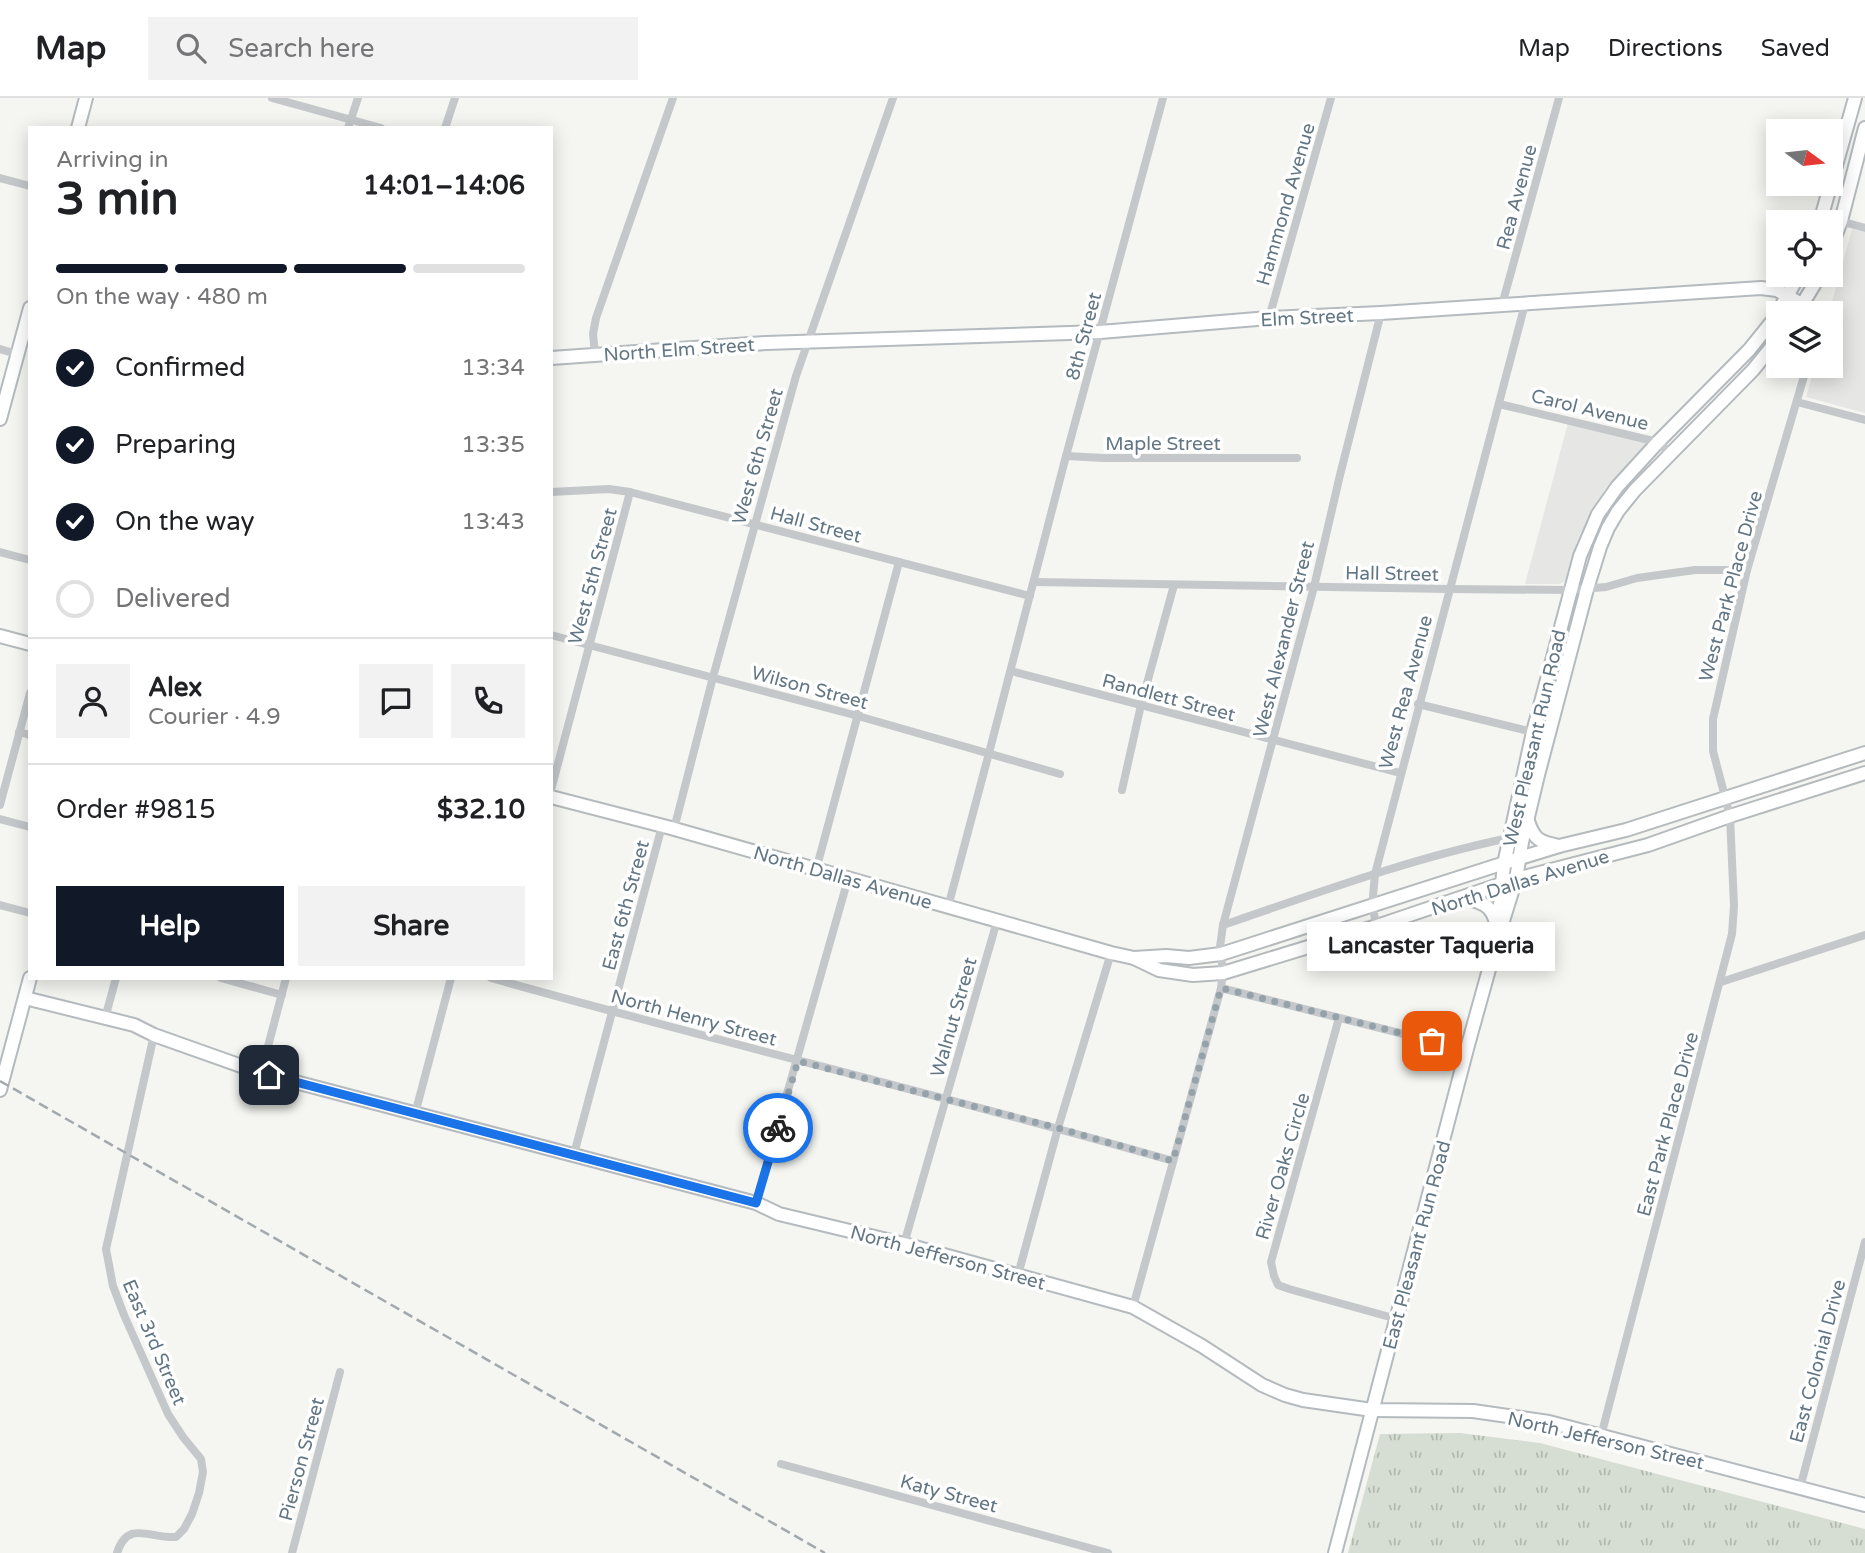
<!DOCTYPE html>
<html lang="en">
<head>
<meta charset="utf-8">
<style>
  body { margin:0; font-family:"Varela Round",sans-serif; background:#f2f2f2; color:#202124; height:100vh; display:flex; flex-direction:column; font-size:26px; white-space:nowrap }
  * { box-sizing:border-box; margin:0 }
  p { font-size:23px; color:#757577 }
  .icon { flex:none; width:38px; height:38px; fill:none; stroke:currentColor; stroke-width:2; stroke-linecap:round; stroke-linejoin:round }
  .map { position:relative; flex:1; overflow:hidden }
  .panel { position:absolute; left:28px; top:28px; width:525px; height:854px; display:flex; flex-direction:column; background:#fff; border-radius:0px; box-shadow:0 4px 18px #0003 }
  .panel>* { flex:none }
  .needle { width:46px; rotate:105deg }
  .controls { position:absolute; left:1766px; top:21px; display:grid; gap:14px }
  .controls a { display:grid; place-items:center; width:77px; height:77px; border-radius:0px; background:#fff; box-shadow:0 4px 18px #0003; font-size:35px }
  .pin { position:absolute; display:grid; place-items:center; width:60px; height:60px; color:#fff; margin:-30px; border-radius:14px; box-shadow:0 4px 10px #0006 }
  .courier { position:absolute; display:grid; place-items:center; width:70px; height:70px; margin:-35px; border:5px solid #1a73e8; border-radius:50%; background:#fff; color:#222; box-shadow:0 2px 9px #0007 }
  .bubble { position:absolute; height:49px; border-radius:0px; background:#fff; box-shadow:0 4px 18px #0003; font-size:23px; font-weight:800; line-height:49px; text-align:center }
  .summary em { font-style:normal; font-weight:800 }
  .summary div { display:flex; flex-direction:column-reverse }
  .summary { display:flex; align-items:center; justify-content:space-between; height:119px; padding:0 28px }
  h1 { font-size:46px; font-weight:800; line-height:52px }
  .bar { display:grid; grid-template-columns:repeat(4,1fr); gap:10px 7px; align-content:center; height:84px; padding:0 28px }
  .bar i { height:9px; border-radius:5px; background:#e0e0e0 }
  .bar .active { background:#111827 }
  .bar p { grid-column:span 4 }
  .line { display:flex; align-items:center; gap:18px; padding:0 28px; border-top:2px solid #e0e0e0 }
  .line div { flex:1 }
  .round { display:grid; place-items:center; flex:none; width:74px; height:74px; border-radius:0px; background:#f2f2f2 }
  ol { padding:0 28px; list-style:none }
  li { display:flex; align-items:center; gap:21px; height:77px }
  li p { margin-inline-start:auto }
  li .icon { padding:7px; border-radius:50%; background:#111827; color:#fff; stroke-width:4 }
  li:last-child { color:#757577 }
  li i { width:38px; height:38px; border:4px solid #e0e0e0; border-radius:50% }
  .button { display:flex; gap:14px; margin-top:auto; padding:14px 28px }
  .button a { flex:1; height:80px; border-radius:0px; background:#111827; color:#fff; font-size:28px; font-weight:800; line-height:80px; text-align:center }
  .button a+a { background:#f2f2f2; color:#202124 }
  header { display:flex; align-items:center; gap:42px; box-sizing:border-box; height:98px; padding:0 35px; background:#fff; border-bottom:2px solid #e0e0e0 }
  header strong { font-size:33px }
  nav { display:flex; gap:38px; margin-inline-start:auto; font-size:24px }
  .search { width:490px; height:63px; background:#f2f2f2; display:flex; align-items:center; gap:18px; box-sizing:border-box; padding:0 24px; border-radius:0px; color:#757577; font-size:26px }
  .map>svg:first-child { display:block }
  .built { fill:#e6e7e5 }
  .grass { fill:url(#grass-tufts) }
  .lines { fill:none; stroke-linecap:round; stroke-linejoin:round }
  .secondary-casing { stroke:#b4babe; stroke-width:16 }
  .primary-casing { stroke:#b5babd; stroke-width:16 }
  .street { stroke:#c4c8cb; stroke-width:8 }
  .secondary { stroke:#fff; stroke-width:12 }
  .primary { stroke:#fff; stroke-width:12 }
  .rail { stroke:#a2a9ae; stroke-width:2.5; stroke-dasharray:10 5; stroke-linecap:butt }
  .done { stroke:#95a2aa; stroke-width:7; stroke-dasharray:0 12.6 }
  .route { stroke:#1a73e8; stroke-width:9 }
  .labels { text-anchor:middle; stroke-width:7; stroke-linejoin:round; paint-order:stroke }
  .street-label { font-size:19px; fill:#627684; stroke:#fff }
</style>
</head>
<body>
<header>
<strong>Map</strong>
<div class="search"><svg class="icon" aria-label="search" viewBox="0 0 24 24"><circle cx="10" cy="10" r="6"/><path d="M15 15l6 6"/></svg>Search here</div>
<nav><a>Map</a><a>Directions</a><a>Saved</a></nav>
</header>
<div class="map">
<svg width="1865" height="1455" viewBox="0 0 1865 1455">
  <defs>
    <pattern id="grass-tufts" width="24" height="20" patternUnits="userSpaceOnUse" patternTransform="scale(1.75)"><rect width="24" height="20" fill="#d6ddd2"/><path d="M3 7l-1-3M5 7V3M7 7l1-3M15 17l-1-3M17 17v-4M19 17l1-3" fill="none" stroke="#b1b8b0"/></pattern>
  </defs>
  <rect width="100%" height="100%" fill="#f5f5f1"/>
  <g class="built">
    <polygon points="1852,131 1865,134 1865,315 1806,299 1815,268 1830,268 1830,215 1829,215"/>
    <polygon points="1568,325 1650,346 1605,391 1578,440 1565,483 1560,486 1525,486"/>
  </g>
  <polygon class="grass" points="1460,1335 1540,1345 1865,1431 1865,1455 1348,1455 1380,1336"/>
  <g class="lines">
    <defs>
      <g id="secondary">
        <polyline points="78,30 86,0"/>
        <polyline points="1820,124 1855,0"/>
        <polyline points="1830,152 1841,123 1865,30"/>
        <polyline points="1797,215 1820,177"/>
        <polyline points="551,260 766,245 1100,234 1269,220 1381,215 1761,190 1777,192 1803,207"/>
        <polyline points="0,321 30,210"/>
        <polyline points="1499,817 1504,766 1533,634 1580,458 1598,416 1617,389 1658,344 1749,252 1774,221 1799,177"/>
        <polyline points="25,900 134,927 154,937 261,975 756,1105 779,1116 904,1146 1133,1209 1202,1248 1262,1287 1285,1297 1303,1302 1372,1312 1473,1313 1549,1324 1865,1407"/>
        <polyline points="0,992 30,880"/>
        <polyline points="1335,1455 1468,947 1498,839 1516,781 1522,744 1538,677 1587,491 1600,449 1608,430 1618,413 1635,392 1753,272 1778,241"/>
      </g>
      <g id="primary">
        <polyline points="0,538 30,546"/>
        <polyline points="551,699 671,730 1111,855 1134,860 1166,858 1189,860 1221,856 1520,760 1559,748 1626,732 1865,655"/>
        <path d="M1528,723c6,19 12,21 31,25"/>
        <path d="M1462,800c26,4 34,11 36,39"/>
        <polyline points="1134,860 1159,872 1193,877 1223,875 1377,828 1516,781 1648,747 1730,718 1865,675"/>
      </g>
    </defs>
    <use href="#secondary" class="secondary-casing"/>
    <use href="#primary" class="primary-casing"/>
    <g class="street">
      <polyline points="272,0 381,30"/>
      <polyline points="348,30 358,0"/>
      <polyline points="445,30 455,0"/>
      <polyline points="0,80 30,88"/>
      <polyline points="1822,118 1865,130"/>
      <polyline points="1502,207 1559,0"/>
      <polyline points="1269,220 1331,0"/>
      <polyline points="0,251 17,256"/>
      <polyline points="595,256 593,236 596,220 673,0"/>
      <polyline points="1797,304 1865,322"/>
      <polyline points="1499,306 1649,342 1658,344 1670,355"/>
      <polyline points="1066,358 1104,360 1297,360"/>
      <polyline points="551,394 609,391 630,394 1030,498"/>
      <polyline points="0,454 30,462"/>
      <polyline points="1034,484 1449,491 1570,492 1606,489 1637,480 1695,472 1747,472"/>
      <polyline points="551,537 858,618 1060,676"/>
      <polyline points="1011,573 1400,675"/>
      <polyline points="1418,606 1549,638"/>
      <polyline points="19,634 30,637"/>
      <polyline points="551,692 630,394"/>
      <polyline points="1122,692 1141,607 1174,487"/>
      <polyline points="0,707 30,595"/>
      <polyline points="0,721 30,729"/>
      <polyline points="674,731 713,579 796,278 893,0"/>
      <polyline points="816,772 899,464"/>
      <polyline points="0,807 30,815"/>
      <polyline points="948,809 989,655 1066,358 1163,0"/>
      <path d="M1223,827c94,-32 189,-67 286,-87"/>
      <polyline points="1377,828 1372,809 1375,776 1525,206"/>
      <polyline points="221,880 282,897"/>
      <path d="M491,880c227,64 456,118 682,183"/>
      <polyline points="1721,884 1865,837"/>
      <polyline points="1221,890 1467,952"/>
      <polyline points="105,920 116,880"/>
      <polyline points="1339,920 1271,1164 1274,1178 1278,1187 1289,1191 1397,1221"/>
      <polyline points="261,975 286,880"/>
      <polyline points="415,1016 451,880"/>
      <polyline points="574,1056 662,728"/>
      <polyline points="756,1105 848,781"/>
      <polyline points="904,1146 997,823"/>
      <polyline points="1018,1177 1058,1030 1111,855"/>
      <polyline points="1133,1209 1221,890 1223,875 1220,849 1223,827 1314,489 1340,377 1381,215"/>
      <polyline points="1601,1338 1732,836 1734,808 1730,718 1713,653 1713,621 1747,472 1807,268"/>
      <polyline points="781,1366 1108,1455"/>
      <polyline points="1800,1390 1865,1144"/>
      <path d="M117,1455c11,-34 33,-14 59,-16l8,-8 8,-15 7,-21 4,-21 -2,-13 -18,-22 -15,-23 -44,-99 -11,-29 -7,-37 48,-214"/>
      <polyline points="292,1455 340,1274"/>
    </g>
    <use href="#secondary" class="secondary"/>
    <use href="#primary" class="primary"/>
    <polyline class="rail" points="0,983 825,1455"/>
  </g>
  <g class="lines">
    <polyline class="done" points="778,1030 798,963 1058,1030 1173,1063 1221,890 1432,943"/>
    <polyline class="route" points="269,977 756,1105 778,1030"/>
  </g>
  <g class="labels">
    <g class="street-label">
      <text transform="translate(1516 99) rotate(-75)" y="7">Rea Avenue</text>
      <text transform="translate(1285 106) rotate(-74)" y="7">Hammond Avenue</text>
      <text transform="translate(1307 219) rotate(-3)" y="7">Elm Street</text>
      <text transform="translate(1083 238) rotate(-75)" y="7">8th Street</text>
      <text transform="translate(679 251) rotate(-4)" y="7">North Elm Street</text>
      <text transform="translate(1590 311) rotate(14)" y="7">Carol Avenue</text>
      <text x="1163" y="352">Maple Street</text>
      <text transform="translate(757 358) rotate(-74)" y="7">West 6th Street</text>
      <text transform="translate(816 426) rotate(15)" y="7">Hall Street</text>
      <text transform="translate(1392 475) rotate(1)" y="7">Hall Street</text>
      <text transform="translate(592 478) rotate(-75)" y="7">West 5th Street</text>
      <text transform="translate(1730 488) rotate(-75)" y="7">West Park Place Drive</text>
      <text transform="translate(1283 541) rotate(-76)" y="7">West Alexander Street</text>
      <text transform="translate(810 589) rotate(15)" y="7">Wilson Street</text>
      <text transform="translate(1405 594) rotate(-75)" y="7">West Rea Avenue</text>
      <text transform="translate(1169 599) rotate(15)" y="7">Randlett Street</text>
      <text transform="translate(1534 640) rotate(-77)" y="7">West Pleasant Run Road</text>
      <text transform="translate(843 779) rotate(16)" y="7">North Dallas Avenue</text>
      <text transform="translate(1520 784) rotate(-17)" y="7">North Dallas Avenue</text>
      <text transform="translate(625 807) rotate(-75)" y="7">East 6th Street</text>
      <text transform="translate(694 919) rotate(15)" y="7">North Henry Street</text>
      <text transform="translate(953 919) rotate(-74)" y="7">Walnut Street</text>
      <text transform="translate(1667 1026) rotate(-75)" y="7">East Park Place Drive</text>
      <text transform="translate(1282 1068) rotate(-74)" y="7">River Oaks Circle</text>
      <text transform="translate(1416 1147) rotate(-75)" y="7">East Pleasant Run Road</text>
      <text transform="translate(948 1159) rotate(15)" y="7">North Jefferson Street</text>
      <text transform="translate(155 1244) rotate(67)" y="7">East 3rd Street</text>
      <text transform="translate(1817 1263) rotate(-75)" y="7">East Colonial Drive</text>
      <text transform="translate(1606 1342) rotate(13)" y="7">North Jefferson Street</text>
      <text transform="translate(301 1361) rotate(-75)" y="7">Pierson Street</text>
      <text transform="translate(949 1395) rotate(15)" y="7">Katy Street</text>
    </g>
  </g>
</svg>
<div class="controls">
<a><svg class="needle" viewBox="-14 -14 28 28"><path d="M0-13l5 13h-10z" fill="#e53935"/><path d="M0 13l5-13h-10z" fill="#757577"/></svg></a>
<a><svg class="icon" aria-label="locate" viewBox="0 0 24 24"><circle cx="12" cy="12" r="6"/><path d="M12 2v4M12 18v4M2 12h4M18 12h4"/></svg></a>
<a><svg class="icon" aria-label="layers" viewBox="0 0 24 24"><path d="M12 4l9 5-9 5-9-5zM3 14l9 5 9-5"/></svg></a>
</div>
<div class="pin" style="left:1432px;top:943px;background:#ea580c"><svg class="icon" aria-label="bag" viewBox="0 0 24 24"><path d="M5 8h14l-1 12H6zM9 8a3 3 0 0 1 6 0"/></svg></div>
<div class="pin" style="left:269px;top:977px;background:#1f2937"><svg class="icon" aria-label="home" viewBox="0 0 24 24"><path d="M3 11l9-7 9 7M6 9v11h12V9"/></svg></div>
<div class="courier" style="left:778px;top:1030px"><svg class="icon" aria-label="bike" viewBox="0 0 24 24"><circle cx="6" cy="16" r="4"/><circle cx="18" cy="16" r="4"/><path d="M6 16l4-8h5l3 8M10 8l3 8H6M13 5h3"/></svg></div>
<div class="bubble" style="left:1307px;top:824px;width:248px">Lancaster Taqueria</div>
<section class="panel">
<div class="summary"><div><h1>3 min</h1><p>Arriving in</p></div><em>14:01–14:06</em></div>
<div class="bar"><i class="active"></i><i class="active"></i><i class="active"></i><i></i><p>On the way · 480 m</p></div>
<ol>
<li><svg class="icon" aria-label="check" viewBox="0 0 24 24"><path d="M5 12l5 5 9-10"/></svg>Confirmed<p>13:34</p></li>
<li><svg class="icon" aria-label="check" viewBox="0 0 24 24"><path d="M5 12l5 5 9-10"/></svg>Preparing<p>13:35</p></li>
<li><svg class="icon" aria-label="check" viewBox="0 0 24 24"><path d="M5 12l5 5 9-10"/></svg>On the way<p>13:43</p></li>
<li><i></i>Delivered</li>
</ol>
<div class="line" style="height:126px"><a class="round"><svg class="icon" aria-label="person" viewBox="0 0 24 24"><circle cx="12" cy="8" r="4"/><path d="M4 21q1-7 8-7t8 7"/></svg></a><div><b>Alex</b><p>Courier · 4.9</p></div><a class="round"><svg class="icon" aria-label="chat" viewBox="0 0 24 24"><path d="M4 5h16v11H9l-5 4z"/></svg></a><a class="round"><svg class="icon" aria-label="phone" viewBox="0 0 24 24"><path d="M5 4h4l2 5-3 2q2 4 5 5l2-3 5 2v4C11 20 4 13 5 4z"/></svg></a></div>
<div class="line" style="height:91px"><div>Order #9815</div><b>$32.10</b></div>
<div class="button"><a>Help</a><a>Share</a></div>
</section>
</div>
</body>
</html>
